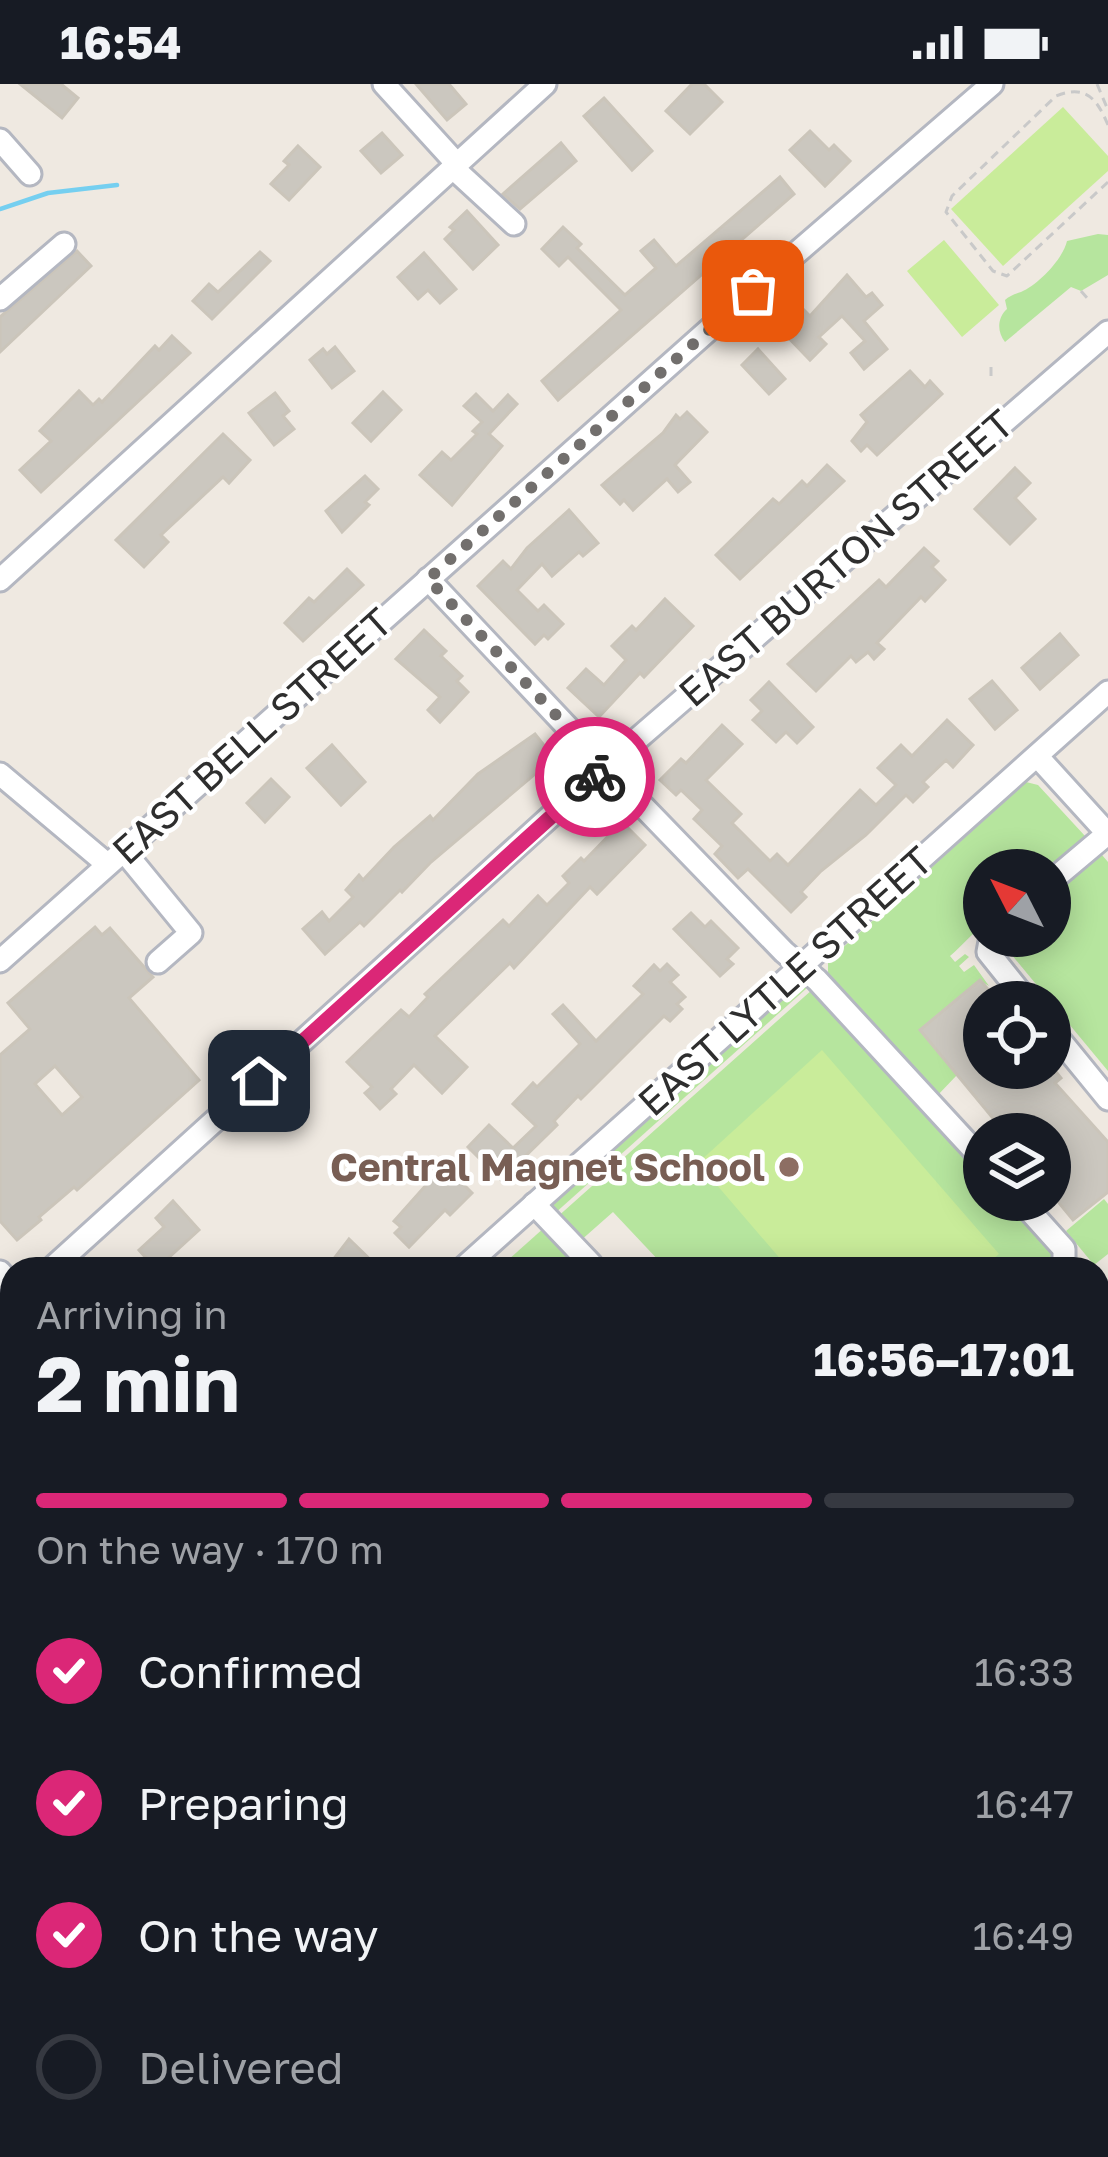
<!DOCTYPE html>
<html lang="en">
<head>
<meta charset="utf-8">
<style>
  body { margin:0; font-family:"Golos Text",sans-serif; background:#242831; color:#f1f3f6; height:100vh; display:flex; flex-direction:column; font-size:45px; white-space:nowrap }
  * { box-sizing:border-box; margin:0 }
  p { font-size:39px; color:#9ea1a6 }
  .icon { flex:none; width:66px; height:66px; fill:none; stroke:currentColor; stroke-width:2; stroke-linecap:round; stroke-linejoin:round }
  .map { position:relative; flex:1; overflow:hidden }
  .details { position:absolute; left:0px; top:1173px; width:1110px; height:900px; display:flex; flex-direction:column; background:#171b24; border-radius:36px 36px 0 0; box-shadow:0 6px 30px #0003 }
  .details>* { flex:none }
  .needle { width:78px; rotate:312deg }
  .fabs { position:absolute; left:963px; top:765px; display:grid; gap:24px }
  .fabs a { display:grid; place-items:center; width:108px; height:108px; border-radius:50%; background:#171b24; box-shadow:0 6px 30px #0003; font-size:60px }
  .pin { position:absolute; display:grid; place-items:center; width:102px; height:102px; color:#fff; margin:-51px; border-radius:24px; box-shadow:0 6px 18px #0006 }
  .courier { position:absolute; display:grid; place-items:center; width:120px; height:120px; margin:-60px; border:9px solid #db2777; border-radius:50%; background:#fff; color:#222; box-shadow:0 3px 15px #0007 }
  .summary em { font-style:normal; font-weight:700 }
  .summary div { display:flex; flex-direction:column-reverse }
  .summary { display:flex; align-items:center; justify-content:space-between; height:204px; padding:0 36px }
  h1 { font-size:78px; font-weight:700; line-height:90px }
  .bar { display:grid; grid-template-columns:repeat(4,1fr); gap:18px 12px; align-content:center; height:144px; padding:0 36px }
  .bar i { height:15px; border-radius:9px; background:#363941 }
  .bar .selected { background:#db2777 }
  .bar p { grid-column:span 4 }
  ol { padding:0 36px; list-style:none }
  li { display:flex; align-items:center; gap:36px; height:132px }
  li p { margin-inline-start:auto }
  li .icon { padding:12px; border-radius:50%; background:#db2777; color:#fff; stroke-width:4 }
  li:last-child { color:#9ea1a6 }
  li i { width:66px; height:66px; border:6px solid #363941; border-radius:50% }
  .status { display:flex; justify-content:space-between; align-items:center; height:84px; padding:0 60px; background:#171b24; direction:ltr }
  .status svg { height:33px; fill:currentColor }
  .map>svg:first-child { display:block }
  .green { fill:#b6e59e }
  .pitch { fill:#c9ec9a }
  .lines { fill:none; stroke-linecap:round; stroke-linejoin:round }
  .stream { stroke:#75cff0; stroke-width:4.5 }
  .building { fill:#cbc7bf; stroke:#cbc5ba; stroke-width:3; fill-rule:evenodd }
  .minor-casing { stroke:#b4b7c1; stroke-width:27 }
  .path { stroke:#c9c9c9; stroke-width:3; stroke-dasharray:9 6; stroke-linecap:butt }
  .minor { stroke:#fff; stroke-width:21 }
  .done { stroke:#726f6d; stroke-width:12; stroke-dasharray:0 21.6 }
  .route { stroke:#db2777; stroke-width:15 }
  .education-dot { fill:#8d6e63; stroke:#fff; stroke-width:4.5 }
  .labels { text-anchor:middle; stroke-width:9; stroke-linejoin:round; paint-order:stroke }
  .street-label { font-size:39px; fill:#2e2e2e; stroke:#fff }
  .education-label { font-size:39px; font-weight:bold; fill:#785e54; stroke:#fff; text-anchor:end }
</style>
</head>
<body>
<div class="status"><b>16:54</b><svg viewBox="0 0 49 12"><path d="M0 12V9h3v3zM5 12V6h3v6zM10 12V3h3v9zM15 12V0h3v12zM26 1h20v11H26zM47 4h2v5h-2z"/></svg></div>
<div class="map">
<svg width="1108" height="2073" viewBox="0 0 1108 2073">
  <rect width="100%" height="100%" fill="#efe9e1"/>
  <g class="green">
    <path d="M1098,150l10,1v40l-27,16 -10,-4 -66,55c-8,-10 -8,-24 2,-33l-2,-9c4,-4 10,-6 16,-8 17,-7 42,-33 46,-51z"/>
    <path d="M1026,698l12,3 47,51 -35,34h-66v55c-15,11 -21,20 -34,31l5,6 10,-8 4,3 -10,9 5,6 10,-7 15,21 -10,-6 -59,50 37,45 -21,22 -108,-120v-16z"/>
    <polygon points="1102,771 1108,778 1108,987 1011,870 1006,852 1050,852 1050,810"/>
    <polygon points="796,904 807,904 553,1131 548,1125"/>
    <polygon points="813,905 984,1090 984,1116 1007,1116 1043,1155 1052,1172 1045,1185 1034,1181 1030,1185 656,1185 661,1179 613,1128 579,1158 555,1135"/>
    <polygon points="1104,1115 1108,1120 1108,1170 1094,1181 1066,1147"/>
    <polygon points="545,1143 584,1180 580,1185 498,1185"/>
    <polygon points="0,1226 12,1240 12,1553 0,1563"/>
  </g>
  <g class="pitch">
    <polygon points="1063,23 1108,72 1108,87 1003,182 951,125"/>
    <polygon points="944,156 999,221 962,253 907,187"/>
    <polygon points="822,966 999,1170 981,1185 789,1185 698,1079"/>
  </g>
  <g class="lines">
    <polyline class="stream" points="0,125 48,109 117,101"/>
  </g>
  <g class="building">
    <polygon points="20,0 61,0 78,14 62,34"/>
    <polygon points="416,0 449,0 466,20 447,36"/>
    <polygon points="692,0 704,0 722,18 690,50 666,27"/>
    <polygon points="604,14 652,67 632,86 584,32"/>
    <polygon points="810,47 829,66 834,61 850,77 825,102 790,66"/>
    <polygon points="382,49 402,71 381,89 361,67"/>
    <polygon points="561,59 576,77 520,125 503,110"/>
    <polygon points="298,62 320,83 289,116 271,100 289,81 284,77"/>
    <polygon points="780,93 794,110 558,316 542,297 621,226 568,173 559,182 542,165 563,143 581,160 577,164 625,211 656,184 641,167 654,156 676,182"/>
    <polygon points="467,127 498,161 473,185 445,155 454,146 450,143"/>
    <polygon points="77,167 91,182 0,268 0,233"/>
    <polygon points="260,168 270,177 212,235 193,217 209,200 218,208"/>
    <polygon points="424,169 456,205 440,219 428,206 418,215 398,193"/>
    <polygon points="847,191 866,213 872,209 882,221 864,237 887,265 864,285 851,269 865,257 842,232 819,253 826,260 810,276 782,247 804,226 810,232"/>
    <polygon points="172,252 190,269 41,408 20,386 51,357 40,347 79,307 93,321 99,315 102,318 155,262 159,266"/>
    <polygon points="335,263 354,287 332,304 310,276 323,265 327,270"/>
    <polygon points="758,265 785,295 769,310 742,281"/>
    <polygon points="910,287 925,303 930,297 942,310 877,371 867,361 861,367 852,357 867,338 861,331"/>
    <polygon points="383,308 401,326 371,357 353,339"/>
    <polygon points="275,309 289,327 283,332 294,345 274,361 249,329"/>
    <polygon points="476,310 493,327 508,311 517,320 489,350 502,362 452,421 420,391 442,368 451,376 477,350 473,347 482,338 464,322"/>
    <polygon points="687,328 707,348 675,381 690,398 678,408 667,395 633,426 624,416 620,420 602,401 663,349 676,331 680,335"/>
    <polygon points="223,350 250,376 229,399 223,393 161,451 168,458 144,483 116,456"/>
    <polygon points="827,381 844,397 740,495 716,471 773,415 779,420 802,397 807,402"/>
    <polygon points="1015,384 1030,399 1015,414 1035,435 1010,460 975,425"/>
    <polygon points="365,392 378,405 365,418 369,421 342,448 326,427"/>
    <polygon points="569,426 598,459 583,472 579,468 552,492 542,480 517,506 538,527 544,521 563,540 548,555 544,551 535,560 478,502 503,477 511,485 527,464"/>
    <polygon points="924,464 938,477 932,483 945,496 925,517 921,513 877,559 884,565 874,575 868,568 856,578 851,572 816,607 788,580 879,496 886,503"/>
    <polygon points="347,485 363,501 303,557 285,539 309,514 314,518"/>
    <polygon points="665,515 693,542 644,593 640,589 599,633 568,604 586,585 604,601 626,576 612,562 632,542 636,546"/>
    <polygon points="424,546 446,567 441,572 462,592 457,597 468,608 440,638 428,626 440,613 396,575"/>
    <polygon points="1060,550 1078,571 1040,605 1022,584"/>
    <polygon points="992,597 1017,626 995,645 970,615"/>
    <polygon points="769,598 813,643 797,659 786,648 776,658 753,636 762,627 751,616"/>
    <polygon points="947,636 973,661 953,683 946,676 923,698 928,703 913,718 906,711 866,751 821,787 801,808 806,813 791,828 748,785 738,794 715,770 722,762 694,735 702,726 681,706 676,711 660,696 681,675 686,679 722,641 742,660 706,696 741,730 732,739 770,777 777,770 788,781 860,706 876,721 896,701 878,684 901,661 912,672"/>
    <polygon points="535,650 554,674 431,778 402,808 400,806 364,842 360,838 325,870 303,845 322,828 329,837 353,813 346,806 359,791 363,796 394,763 430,732 433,736 478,690"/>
    <polygon points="332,661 365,698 341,721 307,684"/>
    <polygon points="271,695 289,713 265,738 247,719"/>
    <polygon points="622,738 645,761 597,810 590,803 514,884 510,879 435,952 467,983 442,1009 414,981 391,1005 396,1010 380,1025 365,1009 372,1003 347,978 401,926 409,933 428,913 425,910 503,836 509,842 538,812 547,821 569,799 563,792 581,774 584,777"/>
    <polygon points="691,829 705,843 711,837 738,864 727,875 733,880 720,892 674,845"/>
    <path d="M95,843l7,8 8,-7 43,49 -24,21 70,82 -122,110 -3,-3 -35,30 2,3 -24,20 -17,-19v-166l30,-26 -22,-26zM55,982l27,31 -20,18 -27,-31z"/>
    <polygon points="667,880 678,891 670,898 685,913 677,920 682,925 670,937 664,932 581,1015 578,1012 554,1037 557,1041 501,1096 468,1063 489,1041 513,1064 536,1042 513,1020 533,999 537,1003 580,960 553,930 563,921 596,957 643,910 634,902 654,881 660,887"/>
    <polygon points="980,896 999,918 984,918 984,984 1053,984 1061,994 1055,999 1108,1058 1108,1108 1073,1136 1050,1108 1050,1050 1006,1050 920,946"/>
    <polygon points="444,1081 472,1109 450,1131 445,1126 409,1163 395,1149 401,1143 394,1137"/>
    <polygon points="173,1117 199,1146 156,1185 139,1166 164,1143 156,1134"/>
    <polygon points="349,1155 380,1185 326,1185"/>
  </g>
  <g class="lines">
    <defs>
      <g id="minor">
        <polyline points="384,0 456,79"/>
        <polyline points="0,56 30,90"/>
        <polyline points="452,83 514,140"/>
        <polyline points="0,215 64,160"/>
        <polyline points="428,495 605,683 784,868 817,896 984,1077"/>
        <polyline points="0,496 545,0"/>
        <polyline points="1037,672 1108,750"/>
        <polyline points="0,690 107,780"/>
        <polyline points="123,766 191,849 158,878"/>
        <polyline points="1050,798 1107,750"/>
        <polyline points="991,852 988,868 1028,918"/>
        <polyline points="0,877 749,210 992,0"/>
        <polyline points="1050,944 1108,1015"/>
        <polyline points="1020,1116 1064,1165 1064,1185"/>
        <polyline points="534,1120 591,1180 586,1185"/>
        <polyline points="51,1185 605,683 1108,248"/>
        <polyline points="462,1185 1108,608"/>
        <polyline points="0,1188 12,1202"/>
        <polyline points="1098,1524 1108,1515"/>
        <polyline points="0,1597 12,1587"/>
        <polyline points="1098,1850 1108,1861"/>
        <polyline points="1098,1934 1108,1925"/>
        <polyline points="0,2021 12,2036"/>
        <polyline points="30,2061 39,2073"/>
        <polyline points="746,2061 757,2073"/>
        <polyline points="448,2073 463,2061"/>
        <polyline points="927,2073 942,2061"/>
      </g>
    </defs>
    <use href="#minor" class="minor-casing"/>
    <g class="path">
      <polyline points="1097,0 1108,26"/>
      <path d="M1108,41c-11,-26 -22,-41 -52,-29l-104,100 -6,16 47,59 14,5 101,-94"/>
      <polyline points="1081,207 1088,215"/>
      <polyline points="991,292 991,283"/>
      <polyline points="1098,1353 1108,1345"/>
      <polyline points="1098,1399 1108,1411"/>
    </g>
    <use href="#minor" class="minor"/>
  </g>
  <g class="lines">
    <polyline class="done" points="595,693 605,683 428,495 753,207"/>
    <polyline class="route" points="259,997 595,693"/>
  </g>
  <circle class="education-dot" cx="789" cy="1083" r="12"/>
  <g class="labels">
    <g class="street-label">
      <text transform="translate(846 474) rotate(-41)" y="14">EAST BURTON STREET</text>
      <text transform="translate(252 652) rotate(-42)" y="14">EAST BELL STREET</text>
      <text transform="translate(785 897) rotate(-42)" y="14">EAST LYTLE STREET</text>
    </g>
    <g class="education-label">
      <text x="765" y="1097">Central Magnet School</text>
    </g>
  </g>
</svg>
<div class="fabs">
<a><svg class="needle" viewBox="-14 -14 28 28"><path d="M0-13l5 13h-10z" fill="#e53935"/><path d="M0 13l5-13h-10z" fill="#9ea1a6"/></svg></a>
<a><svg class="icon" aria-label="locate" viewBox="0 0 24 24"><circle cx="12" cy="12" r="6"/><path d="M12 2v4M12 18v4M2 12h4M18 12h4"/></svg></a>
<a><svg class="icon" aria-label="layers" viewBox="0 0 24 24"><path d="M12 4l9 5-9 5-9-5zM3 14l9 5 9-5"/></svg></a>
</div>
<div class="pin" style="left:753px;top:207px;background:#ea580c"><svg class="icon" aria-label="bag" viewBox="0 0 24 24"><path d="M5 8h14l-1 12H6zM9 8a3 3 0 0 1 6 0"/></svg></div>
<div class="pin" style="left:259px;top:997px;background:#1f2937"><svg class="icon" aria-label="home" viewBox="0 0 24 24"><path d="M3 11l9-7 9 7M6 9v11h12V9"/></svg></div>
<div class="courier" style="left:595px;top:693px"><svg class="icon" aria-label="bike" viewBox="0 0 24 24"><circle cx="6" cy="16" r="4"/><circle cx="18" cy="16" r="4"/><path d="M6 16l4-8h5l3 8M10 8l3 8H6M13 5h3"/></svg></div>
<section class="details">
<div class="summary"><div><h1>2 min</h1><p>Arriving in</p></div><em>16:56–17:01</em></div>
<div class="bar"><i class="selected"></i><i class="selected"></i><i class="selected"></i><i></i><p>On the way · 170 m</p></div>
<ol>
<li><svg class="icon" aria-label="check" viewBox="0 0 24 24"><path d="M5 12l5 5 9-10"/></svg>Confirmed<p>16:33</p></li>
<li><svg class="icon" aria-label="check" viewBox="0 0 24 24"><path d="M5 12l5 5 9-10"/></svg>Preparing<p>16:47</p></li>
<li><svg class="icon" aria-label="check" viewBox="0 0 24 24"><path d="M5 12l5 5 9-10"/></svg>On the way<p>16:49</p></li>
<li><i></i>Delivered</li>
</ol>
</section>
</div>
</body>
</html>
